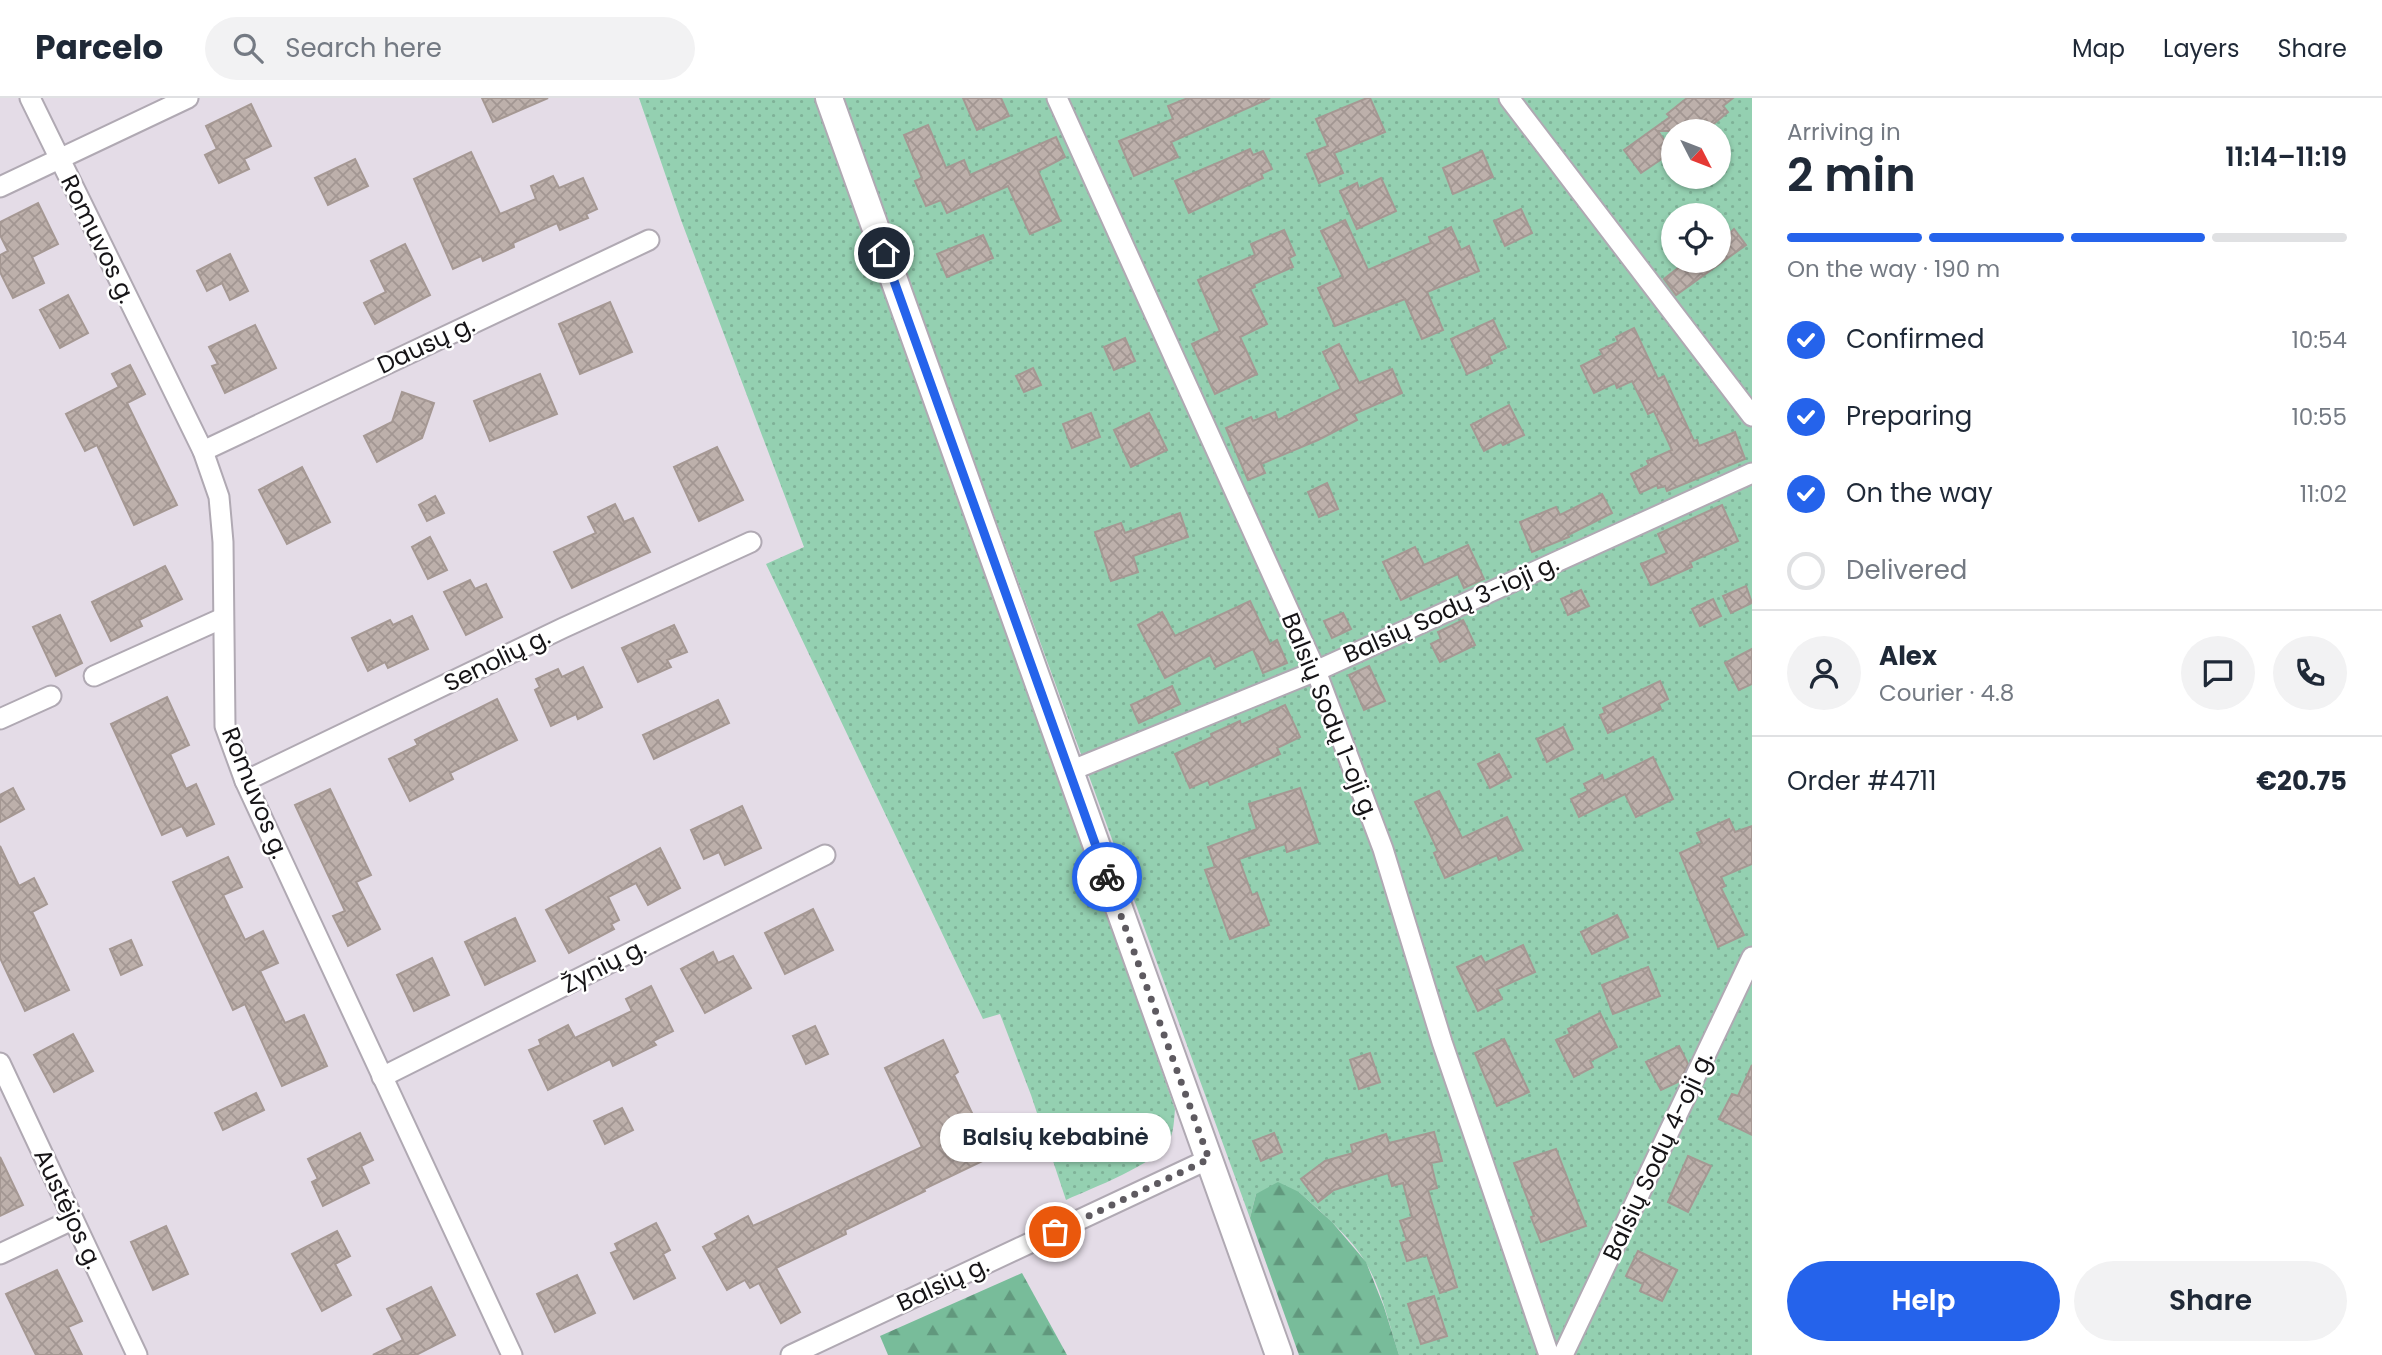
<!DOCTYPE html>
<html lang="en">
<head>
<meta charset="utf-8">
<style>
  body { margin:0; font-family:Poppins,sans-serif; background:#f2f2f3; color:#1f2937; height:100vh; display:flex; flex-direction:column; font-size:26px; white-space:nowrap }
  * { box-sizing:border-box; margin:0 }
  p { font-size:23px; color:#747a83 }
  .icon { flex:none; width:38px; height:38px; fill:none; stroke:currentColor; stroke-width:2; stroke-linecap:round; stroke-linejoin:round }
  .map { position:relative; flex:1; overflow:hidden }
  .side { display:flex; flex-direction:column; background:#fff; width:630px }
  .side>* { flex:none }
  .needle { width:46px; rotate:132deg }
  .controls { position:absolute; left:1661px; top:21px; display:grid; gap:14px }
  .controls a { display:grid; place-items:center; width:70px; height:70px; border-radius:50%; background:#fff; box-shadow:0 2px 5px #0004; font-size:35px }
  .pin { position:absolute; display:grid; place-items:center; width:60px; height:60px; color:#fff; margin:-30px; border:4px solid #fff; border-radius:50%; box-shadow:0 2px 7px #0007 }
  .courier { position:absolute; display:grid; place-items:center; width:70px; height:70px; margin:-35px; border:5px solid #2563eb; border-radius:50%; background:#fff; color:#222; box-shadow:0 2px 9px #0007 }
  .bubble { position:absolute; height:49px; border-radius:24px; background:#fff; box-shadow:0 2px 5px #0004; font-size:23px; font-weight:600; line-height:49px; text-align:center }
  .headline em { font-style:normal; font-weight:600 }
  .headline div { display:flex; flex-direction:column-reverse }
  .headline { display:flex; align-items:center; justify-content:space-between; height:119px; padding:0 35px }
  h1 { font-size:46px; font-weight:600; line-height:52px }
  .bar { display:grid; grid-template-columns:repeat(4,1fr); gap:10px 7px; align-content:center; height:84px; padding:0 35px }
  .bar i { height:9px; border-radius:5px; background:#e0e1e3 }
  .bar .on { background:#2563eb }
  .bar p { grid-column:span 4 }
  .line { display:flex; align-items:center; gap:18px; padding:0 35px; border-top:2px solid #e0e1e3 }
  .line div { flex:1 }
  .round { display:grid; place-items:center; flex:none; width:74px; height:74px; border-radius:37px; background:#f2f2f3 }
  ol { padding:0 35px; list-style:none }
  li { display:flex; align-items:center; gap:21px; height:77px }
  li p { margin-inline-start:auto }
  li .icon { padding:7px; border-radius:50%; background:#2563eb; color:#fff; stroke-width:4 }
  li:last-child { color:#747a83 }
  li i { width:38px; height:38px; border:4px solid #e0e1e3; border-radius:50% }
  .button { display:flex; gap:14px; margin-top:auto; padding:14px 35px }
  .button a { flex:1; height:80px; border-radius:42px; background:#2563eb; color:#fff; font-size:28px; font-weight:600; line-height:80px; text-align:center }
  .button a+a { background:#f2f2f3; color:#1f2937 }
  header { display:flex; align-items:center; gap:42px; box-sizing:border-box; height:98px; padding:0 35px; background:#fff; border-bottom:2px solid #e0e1e3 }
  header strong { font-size:33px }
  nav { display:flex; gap:38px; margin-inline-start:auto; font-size:24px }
  .search { width:490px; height:63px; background:#f2f2f3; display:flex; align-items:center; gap:18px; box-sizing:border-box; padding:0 24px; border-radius:38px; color:#747a83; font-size:26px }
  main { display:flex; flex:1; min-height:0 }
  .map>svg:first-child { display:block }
  .grass { fill:url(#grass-dots); fill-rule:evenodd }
  .forest { fill:url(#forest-firs) }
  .building { fill:url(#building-cross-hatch); stroke:#a59893; stroke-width:2 }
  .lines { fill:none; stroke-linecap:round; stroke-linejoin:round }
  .minor-casing { stroke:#b0a9b3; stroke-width:23 }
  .secondary-casing { stroke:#b0a9b3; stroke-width:30 }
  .minor { stroke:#fff; stroke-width:19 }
  .secondary { stroke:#fff; stroke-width:26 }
  .done { stroke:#5e5a60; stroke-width:7; stroke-dasharray:0 12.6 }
  .route { stroke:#2563eb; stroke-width:9 }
  .labels { text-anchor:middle; stroke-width:5; stroke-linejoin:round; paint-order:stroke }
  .street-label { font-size:24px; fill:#161417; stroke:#fff }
</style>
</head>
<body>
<header>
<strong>Parcelo</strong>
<div class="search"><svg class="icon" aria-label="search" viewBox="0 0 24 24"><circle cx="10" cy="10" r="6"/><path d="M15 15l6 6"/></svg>Search here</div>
<nav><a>Map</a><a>Layers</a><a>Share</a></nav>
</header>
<main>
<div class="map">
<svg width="1752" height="1257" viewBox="0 0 1752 1257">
  <defs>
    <pattern id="grass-dots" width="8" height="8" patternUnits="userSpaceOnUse" patternTransform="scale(1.75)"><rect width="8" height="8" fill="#94d0b1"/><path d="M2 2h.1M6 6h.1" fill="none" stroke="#7fb298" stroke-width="1.8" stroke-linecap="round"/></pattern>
    <pattern id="forest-firs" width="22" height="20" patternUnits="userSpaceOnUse" patternTransform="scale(1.75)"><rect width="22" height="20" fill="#78bc9a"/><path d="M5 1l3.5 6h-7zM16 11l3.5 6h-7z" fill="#61987d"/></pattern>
    <pattern id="building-cross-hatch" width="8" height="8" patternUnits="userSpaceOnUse" patternTransform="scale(1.75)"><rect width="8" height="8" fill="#bdb0ab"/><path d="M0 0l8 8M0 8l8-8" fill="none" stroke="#a29692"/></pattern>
  </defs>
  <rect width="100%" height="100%" fill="#e4dce7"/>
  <g class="grass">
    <path d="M639,0h175l187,511 174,500c-1,11 -1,23 -6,32 -14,24 -77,47 -103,59l-35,-105 -31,-81 -17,5 -217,-455 38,-17 -123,-327z"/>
    <path d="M842,0h910v1257h-353c-10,-30 -17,-65 -33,-92 -14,-25 -46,-52 -67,-71l-43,2 -6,24zM1673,33h45v46h-45zM1673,117h45v46h-45z"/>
  </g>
  <g class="forest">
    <polygon points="1278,1084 1299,1094 1332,1124 1366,1164 1384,1209 1399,1257 1299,1257 1250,1120 1256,1096"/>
    <polygon points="1022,1175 1067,1257 888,1257 880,1238"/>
  </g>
  <g class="building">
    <polygon points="482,0 548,0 493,24"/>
    <polygon points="963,0 1001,0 1009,18 977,32"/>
    <polygon points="1188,0 1270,0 1171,44 1178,59 1134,78 1119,43 1173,21 1168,8"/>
    <polygon points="1367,0 1370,0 1385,34 1334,55 1343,75 1319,85 1307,56 1328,48 1316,21"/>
    <polygon points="1687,0 1733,0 1723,8 1728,14 1711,28 1706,21 1690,33 1658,33 1672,54 1641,75 1624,52 1670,19 1667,16"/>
    <polygon points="251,6 271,48 244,61 249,71 219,85 205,57 217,51 206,28"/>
    <polygon points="928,27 946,70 964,62 970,77 1056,39 1065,59 1038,73 1060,123 1030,136 1008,88 947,115 941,102 926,108 915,83 922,80 904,37"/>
    <polygon points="1250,51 1253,57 1263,53 1272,71 1261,76 1263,80 1189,115 1175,83"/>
    <polygon points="1482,53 1493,79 1453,96 1443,70"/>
    <polygon points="471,54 500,116 536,101 531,88 553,78 559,90 583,80 597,111 586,116 588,120 560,132 557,125 513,145 514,149 483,163 481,158 453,171 414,81"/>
    <polygon points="355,61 368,88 328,107 315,80"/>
    <polygon points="1381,80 1396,113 1357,131 1340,93 1357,85 1359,91"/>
    <polygon points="38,105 58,146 32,159 44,185 13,200 0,174 0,157 8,153 0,137 0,124"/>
    <polygon points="1521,111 1532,135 1505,148 1494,123"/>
    <polygon points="1718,120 1730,135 1734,131 1746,147 1676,197 1664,181 1687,163 1718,163"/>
    <polygon points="1345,122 1368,172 1431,145 1429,139 1451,129 1461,152 1469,148 1479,173 1427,194 1443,232 1422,241 1405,201 1335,228 1318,190 1343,179 1321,133"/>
    <polygon points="1284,132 1295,157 1289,160 1293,169 1254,186 1255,189 1250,191 1267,226 1240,239 1257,276 1215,296 1192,246 1220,233 1198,182 1255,157 1251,146"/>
    <polygon points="983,137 993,160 947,179 937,156"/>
    <polygon points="405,146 430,197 375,226 364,205 386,194 371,163"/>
    <polygon points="230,156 248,193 230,202 222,185 207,193 197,173"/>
    <polygon points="68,197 88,235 60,250 40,212"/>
    <polygon points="610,204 632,254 580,276 559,226"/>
    <polygon points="1493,222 1506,250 1489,258 1492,265 1467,276 1451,241"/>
    <polygon points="255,227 276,270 225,295 212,268 218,266 209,249"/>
    <polygon points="1634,230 1658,281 1664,278 1694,343 1697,342 1699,348 1735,334 1745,361 1667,393 1665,388 1658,390 1657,387 1640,395 1631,376 1649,367 1647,363 1672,352 1654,313 1648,316 1632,283 1617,290 1615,285 1594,295 1581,268 1603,257 1600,252 1618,244 1616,239"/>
    <polygon points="1125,240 1135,263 1114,272 1104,249"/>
    <polygon points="1339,246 1359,285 1392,271 1402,295 1354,316 1357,322 1318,342 1261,366 1265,375 1248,382 1226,330 1251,319 1253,323 1275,314 1278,322 1341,291 1323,254"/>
    <polygon points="130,267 145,296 127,305 177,407 134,427 97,347 85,353 66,316 119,289 112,276"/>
    <polygon points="1033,270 1041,287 1024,294 1016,278"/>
    <polygon points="540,276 557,316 490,343 474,303"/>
    <polygon points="402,294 434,305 422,340 377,364 364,338 392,324"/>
    <polygon points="1509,307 1524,337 1503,347 1501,344 1484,353 1471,327"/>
    <polygon points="1091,315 1100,339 1072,350 1063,326"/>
    <polygon points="1149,315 1167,352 1131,369 1114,332"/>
    <polygon points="717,349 743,402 699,423 674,369"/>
    <polygon points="302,369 330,424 287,446 259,392"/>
    <polygon points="1327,385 1338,411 1319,419 1308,394"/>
    <polygon points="1602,396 1612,415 1568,437 1569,439 1532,454 1520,424 1556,409 1560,417"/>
    <polygon points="435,398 444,415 427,423 419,407"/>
    <polygon points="615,406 624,424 633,420 650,454 572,490 554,454 596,435 588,419"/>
    <polygon points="1722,407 1738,443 1690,464 1692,469 1651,487 1641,466 1667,455 1658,436"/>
    <polygon points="1180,415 1188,439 1133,458 1138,474 1111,483 1095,434 1121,425 1125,435"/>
    <polygon points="430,439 447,472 428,481 412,449"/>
    <polygon points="1468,447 1484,481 1464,490 1458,476 1401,502 1383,464 1415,449 1424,467"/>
    <polygon points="165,468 182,501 139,522 142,528 111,543 92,504"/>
    <polygon points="470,482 475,491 486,486 502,519 466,537 444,494"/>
    <polygon points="1746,488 1752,505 1731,515 1723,498"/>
    <polygon points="1581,492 1589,508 1568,517 1561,501"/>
    <polygon points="1713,501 1721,518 1700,528 1692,511"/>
    <polygon points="1250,503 1270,546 1277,542 1287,565 1263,575 1253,551 1216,569 1210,557 1165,580 1138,527 1162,514 1175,538"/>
    <polygon points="1343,515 1351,531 1332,540 1324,523"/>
    <polygon points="60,517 82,565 56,578 33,529"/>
    <polygon points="412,518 428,551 388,570 385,564 368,573 352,540 390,522 393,527"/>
    <polygon points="1463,522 1475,547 1440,564 1431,546 1441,541 1438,534"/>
    <polygon points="674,527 687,554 667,562 671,569 638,584 622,550"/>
    <polygon points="1752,551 1752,586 1739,592 1725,565"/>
    <polygon points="1369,568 1385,603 1364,612 1349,577"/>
    <polygon points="583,569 602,609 578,621 576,616 551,628 535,592 540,589 536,581 558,571 562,579"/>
    <polygon points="1660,583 1668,601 1659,606 1661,611 1608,635 1600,617 1605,615 1603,610"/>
    <polygon points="1172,588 1180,606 1139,625 1131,607"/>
    <polygon points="167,599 189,647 170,656 186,691 196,686 214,726 187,738 182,728 162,737 111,626"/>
    <polygon points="497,601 517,642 450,675 453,681 410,703 389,661 418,647 415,642"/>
    <polygon points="718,602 729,625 654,661 643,637"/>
    <polygon points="1285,607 1300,639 1277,650 1280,656 1210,687 1208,682 1190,690 1175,656 1212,639 1211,636 1240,623 1241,627"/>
    <polygon points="1563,629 1573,651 1547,664 1537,641"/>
    <polygon points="1499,656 1511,679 1490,690 1478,666"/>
    <polygon points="1653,659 1673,701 1636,719 1625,696 1579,719 1571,701 1588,693 1584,686 1602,677 1604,683"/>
    <polygon points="13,690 24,711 0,724 0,697"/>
    <polygon points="1300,690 1318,744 1287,754 1285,746 1239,761 1252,797 1257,795 1269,827 1230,841 1205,772 1215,769 1208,749 1257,731 1249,706"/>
    <polygon points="330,691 371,777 356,784 380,831 348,848 333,818 345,813 295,707"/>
    <polygon points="1439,693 1462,740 1507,719 1522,751 1499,762 1497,757 1445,780 1434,755 1438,753 1415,704"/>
    <polygon points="742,708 761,750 725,767 719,754 704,761 691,732"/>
    <polygon points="1729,721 1735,734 1752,728 1752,766 1721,779 1725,788 1721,790 1744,837 1718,849 1680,755 1702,745 1697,735"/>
    <polygon points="0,748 19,788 34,780 47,806 32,814 69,892 25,913 0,860"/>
    <polygon points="660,750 680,790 648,807 636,785 608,799 619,822 611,826 614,831 569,855 546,812"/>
    <polygon points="228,759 242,789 223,797 245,842 263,833 278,865 260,873 285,925 304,917 327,968 282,988 245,906 233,912 173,784"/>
    <polygon points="813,811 833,852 785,876 765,835"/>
    <polygon points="1617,817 1628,839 1592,856 1581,834"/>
    <polygon points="515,820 535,863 485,887 465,844"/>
    <polygon points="131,842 142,867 121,877 110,851"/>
    <polygon points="1523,847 1535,874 1497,891 1502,901 1478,913 1457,869 1481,858 1485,865"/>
    <polygon points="713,854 718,865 733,858 751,890 705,915 681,871"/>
    <polygon points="432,860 449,897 414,913 397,877"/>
    <polygon points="1648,869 1660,898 1613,916 1602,887"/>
    <polygon points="651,888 673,933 653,943 656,947 613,968 610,961 548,992 529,952 541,947 539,942 568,927 575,940 632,913 626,901"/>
    <polygon points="1600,915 1617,949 1590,963 1593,969 1574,979 1556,942 1570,936 1568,931"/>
    <polygon points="815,928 828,956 806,966 793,938"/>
    <polygon points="73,936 93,973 54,994 34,957"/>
    <polygon points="1504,941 1529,994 1497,1008 1475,955"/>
    <polygon points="943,942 958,974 954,977 980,1032 985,1030 997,1056 924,1091 925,1093 845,1132 846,1136 776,1170 800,1214 781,1225 759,1185 750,1190 745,1182 727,1192 703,1149 718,1141 715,1136 748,1118 753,1128 922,1049 885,970"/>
    <polygon points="1679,948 1688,966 1680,983 1661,992 1646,964"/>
    <polygon points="1370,955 1380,984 1359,991 1350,962"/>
    <polygon points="1752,967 1752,1037 1719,1021 1732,996 1738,998"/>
    <polygon points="256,995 264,1012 223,1032 215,1015"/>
    <polygon points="622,1010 633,1032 605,1046 594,1023"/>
    <polygon points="1434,1034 1442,1063 1431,1065 1437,1090 1428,1092 1457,1189 1440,1195 1427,1157 1407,1163 1401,1145 1407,1143 1400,1123 1412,1119 1403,1085 1392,1088 1388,1075 1334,1092 1318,1104 1301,1081 1325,1063 1353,1055 1351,1047 1386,1036 1389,1045"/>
    <polygon points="360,1035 373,1062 361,1068 369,1085 323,1108 312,1084 318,1081 308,1061"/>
    <polygon points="1274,1035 1282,1054 1261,1063 1253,1043"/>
    <polygon points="1556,1051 1586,1128 1541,1144 1531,1119 1534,1118 1514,1065"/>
    <polygon points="1688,1058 1711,1068 1688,1114 1668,1104"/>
    <polygon points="0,1059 23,1107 0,1118"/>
    <polygon points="656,1125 670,1152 663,1156 675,1180 634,1201 611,1155 618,1152 615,1146"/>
    <polygon points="166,1128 188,1176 153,1192 131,1144"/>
    <polygon points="337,1133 350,1158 335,1166 351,1197 322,1213 292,1156"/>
    <polygon points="1638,1153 1677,1172 1662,1203 1640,1193 1643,1186 1626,1178"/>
    <polygon points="57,1172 82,1223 68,1229 82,1257 36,1257 6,1196"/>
    <polygon points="577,1177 595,1215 555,1234 537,1196"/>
    <polygon points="431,1189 455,1237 416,1257 373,1257 403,1242 387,1211"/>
    <polygon points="1434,1198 1447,1238 1421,1246 1408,1206"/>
  </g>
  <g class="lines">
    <defs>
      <g id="minor">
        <polyline points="30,0 203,353 219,399 223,444 225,628 245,683 512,1257"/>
        <polyline points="1057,0 1316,573 1383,751 1442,944 1549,1257"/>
        <polyline points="1509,0 1752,318"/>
        <polyline points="0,89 188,0"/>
        <polyline points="203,353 649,142"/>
        <polyline points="94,578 223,520"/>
        <polyline points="0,621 51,598"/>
        <polyline points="1070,673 1316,573 1752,375"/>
        <polyline points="245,683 563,530 751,444"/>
        <polyline points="0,965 137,1257"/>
        <polyline points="382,979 825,757"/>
        <polyline points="0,1156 72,1122"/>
        <polyline points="791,1257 1209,1061"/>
        <polyline points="1563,1257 1752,859"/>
      </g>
      <polyline id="secondary" points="829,0 1279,1257"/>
    </defs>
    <use href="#minor" class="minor-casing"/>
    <use href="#secondary" class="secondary-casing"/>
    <use href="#minor" class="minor"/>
    <use href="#secondary" class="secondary"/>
  </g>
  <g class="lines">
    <polyline class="done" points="1055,1134 1209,1061 1107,779"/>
    <polyline class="route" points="884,155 1107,779"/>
  </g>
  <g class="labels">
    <g class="street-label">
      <text transform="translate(98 141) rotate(64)" y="8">Romuvos g.</text>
      <text transform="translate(426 247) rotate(-25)" y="8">Dausų g.</text>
      <text transform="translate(1451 511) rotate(-24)" y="8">Balsių Sodų 3-ioji g.</text>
      <text transform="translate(497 562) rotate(-26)" y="8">Senolių g.</text>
      <text transform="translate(1330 618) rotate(68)" y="8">Balsių Sodų 1-oji g.</text>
      <text transform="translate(255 695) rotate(68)" y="8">Romuvos g.</text>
      <text transform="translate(604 868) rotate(-27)" y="8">Žynių g.</text>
      <text transform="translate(1658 1058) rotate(-65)" y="8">Balsių Sodų 4-oji g.</text>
      <text transform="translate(68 1111) rotate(65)" y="8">Austėjos g.</text>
      <text transform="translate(943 1186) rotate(-25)" y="8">Balsių g.</text>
    </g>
  </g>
</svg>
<div class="controls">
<a><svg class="needle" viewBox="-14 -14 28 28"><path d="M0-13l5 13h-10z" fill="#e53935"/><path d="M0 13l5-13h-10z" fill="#747a83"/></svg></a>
<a><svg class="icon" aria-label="locate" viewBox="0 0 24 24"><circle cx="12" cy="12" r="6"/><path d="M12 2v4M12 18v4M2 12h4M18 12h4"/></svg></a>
</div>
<div class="pin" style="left:1055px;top:1134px;background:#ea580c"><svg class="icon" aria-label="bag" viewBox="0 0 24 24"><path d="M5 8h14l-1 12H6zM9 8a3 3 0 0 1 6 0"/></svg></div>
<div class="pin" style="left:884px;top:155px;background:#1f2937"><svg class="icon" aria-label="home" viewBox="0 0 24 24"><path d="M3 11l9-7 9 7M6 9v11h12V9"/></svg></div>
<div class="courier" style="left:1107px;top:779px"><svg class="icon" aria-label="bike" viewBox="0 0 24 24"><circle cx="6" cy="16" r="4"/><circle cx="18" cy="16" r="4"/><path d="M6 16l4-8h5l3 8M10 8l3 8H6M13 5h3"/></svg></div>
<div class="bubble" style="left:940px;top:1015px;width:231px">Balsių kebabinė</div>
</div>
<section class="side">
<div class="headline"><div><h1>2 min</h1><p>Arriving in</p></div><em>11:14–11:19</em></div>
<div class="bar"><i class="on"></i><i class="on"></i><i class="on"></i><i></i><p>On the way · 190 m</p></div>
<ol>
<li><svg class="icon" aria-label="check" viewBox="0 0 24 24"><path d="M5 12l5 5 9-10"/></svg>Confirmed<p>10:54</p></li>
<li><svg class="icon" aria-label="check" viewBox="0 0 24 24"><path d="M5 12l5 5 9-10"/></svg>Preparing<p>10:55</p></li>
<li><svg class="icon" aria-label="check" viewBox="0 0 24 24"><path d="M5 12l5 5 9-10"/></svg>On the way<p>11:02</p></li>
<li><i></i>Delivered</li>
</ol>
<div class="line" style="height:126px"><a class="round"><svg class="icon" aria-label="person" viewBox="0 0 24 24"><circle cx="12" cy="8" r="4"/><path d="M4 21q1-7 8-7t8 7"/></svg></a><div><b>Alex</b><p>Courier · 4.8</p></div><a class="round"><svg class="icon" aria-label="chat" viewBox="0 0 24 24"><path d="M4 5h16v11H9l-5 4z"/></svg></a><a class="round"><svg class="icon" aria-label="phone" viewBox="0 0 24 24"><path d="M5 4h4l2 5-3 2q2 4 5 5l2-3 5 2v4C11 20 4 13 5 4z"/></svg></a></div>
<div class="line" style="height:91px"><div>Order #4711</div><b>€20.75</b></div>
<div class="button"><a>Help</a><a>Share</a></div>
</section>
</main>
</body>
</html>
